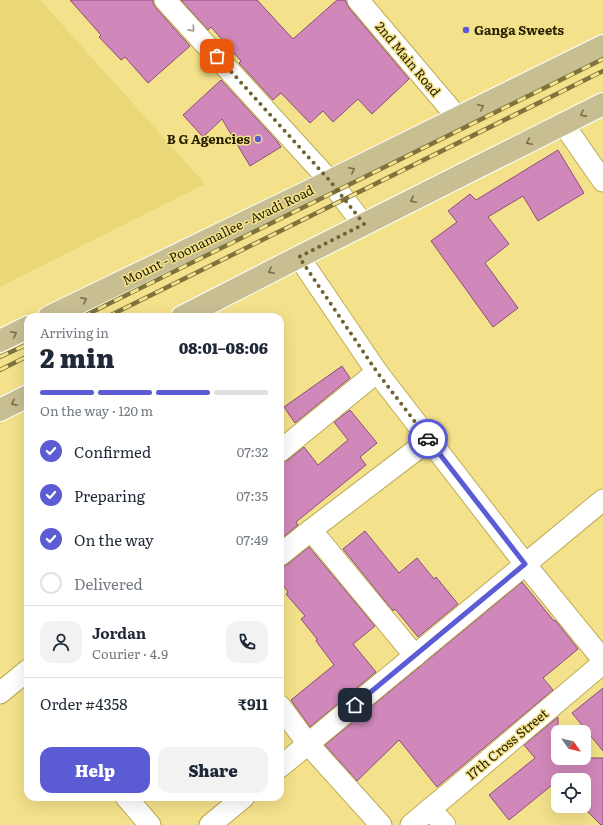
<!DOCTYPE html>
<html lang="en">
<head>
<meta charset="utf-8">
<style>
  body { margin:0; font-family:Literata,serif; background:#f2f2f3; color:#1f2937; height:100vh; display:flex; flex-direction:column; font-size:15px; white-space:nowrap }
  * { box-sizing:border-box; margin:0 }
  p { font-size:13px; color:#747a83 }
  .icon { flex:none; width:22px; height:22px; fill:none; stroke:currentColor; stroke-width:2; stroke-linecap:round; stroke-linejoin:round }
  .map { position:relative; flex:1; overflow:hidden }
  .side { position:absolute; left:24px; top:313px; width:260px; height:488px; display:flex; flex-direction:column; background:#fff; border-radius:12px; box-shadow:0 4px 16px #0002 }
  .side>* { flex:none }
  .needle { width:26px; rotate:124deg }
  .buttons { position:absolute; left:551px; top:725px; display:grid; gap:8px }
  .buttons a { display:grid; place-items:center; width:40px; height:40px; border-radius:8px; background:#fff; box-shadow:0 4px 16px #0002; font-size:20px }
  .pin { position:absolute; display:grid; place-items:center; width:34px; height:34px; color:#fff; margin:-17px; border-radius:8px; box-shadow:0 2px 6px #0006 }
  .courier { position:absolute; display:grid; place-items:center; width:40px; height:40px; margin:-20px; border:3px solid #5b5cd4; border-radius:50%; background:#fff; color:#222; box-shadow:0 1px 5px #0007 }
  .head em { font-style:normal; font-weight:800 }
  .head div { display:flex; flex-direction:column-reverse }
  .head { display:flex; align-items:center; justify-content:space-between; height:68px; padding:0 16px }
  h1 { font-size:26px; font-weight:800; line-height:30px }
  .bar { display:grid; grid-template-columns:repeat(4,1fr); gap:6px 4px; align-content:center; height:48px; padding:0 16px }
  .bar i { height:5px; border-radius:3px; background:#e0e1e3 }
  .bar .on { background:#5b5cd4 }
  .bar p { grid-column:span 4 }
  .line { display:flex; align-items:center; gap:10px; padding:0 16px; border-top:1px solid #e0e1e3 }
  .line div { flex:1 }
  .round { display:grid; place-items:center; flex:none; width:42px; height:42px; border-radius:12px; background:#f2f2f3 }
  ol { padding:0 16px; list-style:none }
  li { display:flex; align-items:center; gap:12px; height:44px }
  li p { margin-inline-start:auto }
  li .icon { padding:4px; border-radius:50%; background:#5b5cd4; color:#fff; stroke-width:4 }
  li:last-child { color:#747a83 }
  li i { width:22px; height:22px; border:2px solid #e0e1e3; border-radius:50% }
  .primary-button { display:flex; gap:8px; margin-top:auto; padding:8px 16px }
  .primary-button a { flex:1; height:46px; border-radius:12px; background:#5b5cd4; color:#fff; font-size:16px; font-weight:800; line-height:46px; text-align:center }
  .primary-button a+a { background:#f2f2f3; color:#1f2937 }
  .map>svg:first-child { display:block }
  .built { fill:#ead777 }
  .building { fill:#d088ba; stroke:#8e4c7c }
  .lines { fill:none; stroke-linecap:round; stroke-linejoin:round }
  .minor-casing { stroke:#bdac56; stroke-width:23 }
  .major-casing { stroke:#fff; stroke-width:24 }
  .minor { stroke:#fff; stroke-width:21 }
  .major { stroke:#c7be92; stroke-width:22 }
  .rail-casing { stroke:#7f733b; stroke-width:4.5 }
  .rail { stroke:#f3e18b; stroke-width:3; stroke-dasharray:9; stroke-linecap:butt }
  .oneway { stroke:#9e9b8c }
  .oneway2 { stroke:#787049 }
  .done { stroke:#6f6431; stroke-width:4; stroke-dasharray:0 7.2 }
  .route { stroke:#5b5cd4; stroke-width:5 }
  .poi-dot { fill:#5b5cd4; stroke:#f3e18b; stroke-width:1.5 }
  .labels { text-anchor:middle; stroke-width:3; stroke-linejoin:round; paint-order:stroke }
  .poi-label { font-size:13px; font-weight:bold; fill:#282100; stroke:#f3e18b; text-anchor:start }
  .street-label { font-size:13px; fill:#282100; stroke:#f3e18b }
</style>
</head>
<body>
<div class="map">
<svg width="603" height="825" viewBox="0 0 603 825">
  <rect width="100%" height="100%" fill="#f3e18b"/>
  <polygon class="built" points="0,0 40,0 205,184 0,287"/>
  <g class="building">
    <polygon points="70,0 153,0 153,3 156,8 190,46 148,83 125,57 121,60 99,37 101,35"/>
    <polygon points="181,0 257,0 293,39 337,0 345,0 349,8 409,79 372,114 358,99 333,122 323,111 310,123 281,93 273,100 239,63 241,61 211,27 208,30"/>
    <polygon points="221,80 277,141 281,147 250,166 222,119 203,137 183,115"/>
    <polygon points="558,150 584,193 538,221 523,196 488,217 509,244 485,263 518,308 493,327 431,241 457,222 448,211 470,194 476,200"/>
    <polygon points="342,366 350,378 295,423 284,407"/>
    <polygon points="350,410 377,443 360,457 366,465 296,522 298,525 280,540 280,463 288,460 304,447 318,465 348,440 334,422"/>
    <polygon points="365,531 399,573 417,558 434,579 436,577 458,604 418,637 395,609 393,611 343,549"/>
    <polygon points="309,547 375,626 353,644 376,672 310,727 291,700 334,665 316,641 317,639 301,619 305,616 286,594 288,592 280,581 280,567 282,567 288,564"/>
    <polygon points="522,582 554,621 555,620 578,649 543,678 553,690 437,787 399,740 357,781 325,745"/>
    <polygon points="603,688 603,751 572,713"/>
    <polygon points="558,717 558,758 603,758 603,825 601,825 582,806 584,806 584,780 558,780 558,782 557,781 509,820 489,795 535,758 524,745"/>
  </g>
  <g class="lines">
    <defs>
      <g id="minor">
        <polyline points="165,0 330,181 364,225"/>
        <polyline points="358,0 458,118"/>
        <polyline points="564,125 603,181"/>
        <polyline points="299,257 377,372 525,564 603,660"/>
        <polyline points="280,451 377,372"/>
        <polyline points="280,555 311,530"/>
        <polyline points="415,656 311,530 429,440"/>
        <polyline points="0,693 28,670"/>
        <polyline points="280,706 308,744 381,825"/>
        <polyline points="280,767 603,500"/>
        <polyline points="126,797 150,825"/>
        <polyline points="430,809 445,825"/>
        <polyline points="210,825 244,797"/>
        <polyline points="411,825 430,809 446,796 603,663"/>
      </g>
      <g id="major">
        <polyline points="49,317 330,181 603,46"/>
        <polyline points="182,317 299,257 603,104"/>
        <polyline points="0,341 28,327"/>
        <polyline points="0,410 28,396"/>
      </g>
    </defs>
    <use href="#minor" class="minor-casing"/>
    <use href="#major" class="major-casing"/>
    <use href="#minor" class="minor"/>
    <use href="#major" class="major"/>
    <defs>
      <g id="rail">
        <polyline points="82,317 603,59"/>
        <polyline points="107,317 603,71"/>
        <polyline points="0,357 28,344"/>
        <polyline points="0,370 28,356"/>
      </g>
    </defs>
    <use href="#rail" class="rail-casing"/>
    <use href="#rail" class="rail"/>
  </g>
  <defs><path id="oneway-chevron" d="M-2-3.5L2.5 0L-2 3.5" fill="none" stroke-width="1.6" stroke-linecap="round" stroke-linejoin="round"/></defs>
  <use class="oneway" href="#oneway-chevron" transform="translate(192 29) rotate(48)"/>
  <g class="oneway2">
    <use href="#oneway-chevron" transform="translate(481 107) rotate(-26)"/>
    <use href="#oneway-chevron" transform="translate(583 114) rotate(152)"/>
    <use href="#oneway-chevron" transform="translate(529 142) rotate(154)"/>
    <use href="#oneway-chevron" transform="translate(352 170) rotate(-26)"/>
    <use href="#oneway-chevron" transform="translate(413 200) rotate(153)"/>
    <use href="#oneway-chevron" transform="translate(271 271) rotate(153)"/>
    <use href="#oneway-chevron" transform="translate(84 300) rotate(-26)"/>
    <use href="#oneway-chevron" transform="translate(14 334) rotate(-26)"/>
    <use href="#oneway-chevron" transform="translate(14 403) rotate(153)"/>
  </g>
  <g class="lines">
    <polyline class="done" points="217,56 330,181 364,224 299,257 377,372 428,439"/>
    <polyline class="route" points="355,705 525,564 428,439"/>
  </g>
  <g class="poi-dot">
    <circle cx="466" cy="30" r="4"/>
    <circle cx="258" cy="139" r="4"/>
  </g>
  <g class="labels">
    <g class="poi-label">
      <text x="474" y="35">Ganga Sweets</text>
      <text x="250" y="144" text-anchor="end">B G Agencies</text>
    </g>
    <g class="street-label">
      <text transform="translate(408 59) rotate(50)" y="5">2nd Main Road</text>
      <text transform="translate(218 235) rotate(-26)" y="5">Mount - Poonamallee - Avadi Road</text>
      <text transform="translate(507 744) rotate(-40)" y="5">17th Cross Street</text>
    </g>
  </g>
</svg>
<div class="buttons">
<a><svg class="needle" viewBox="-14 -14 28 28"><path d="M0-13l5 13h-10z" fill="#e53935"/><path d="M0 13l5-13h-10z" fill="#747a83"/></svg></a>
<a><svg class="icon" aria-label="locate" viewBox="0 0 24 24"><circle cx="12" cy="12" r="6"/><path d="M12 2v4M12 18v4M2 12h4M18 12h4"/></svg></a>
</div>
<div class="pin" style="left:217px;top:56px;background:#ea580c"><svg class="icon" aria-label="bag" viewBox="0 0 24 24"><path d="M5 8h14l-1 12H6zM9 8a3 3 0 0 1 6 0"/></svg></div>
<div class="pin" style="left:355px;top:705px;background:#1f2937"><svg class="icon" aria-label="home" viewBox="0 0 24 24"><path d="M3 11l9-7 9 7M6 9v11h12V9"/></svg></div>
<div class="courier" style="left:428px;top:439px"><svg class="icon" aria-label="car" viewBox="0 0 24 24"><path d="M5 17H2v-5l4-1 3-4h7l3 4 3 1v5h-3M9 17h6M6 11h13"/><circle cx="7" cy="17" r="2"/><circle cx="17" cy="17" r="2"/></svg></div>
<section class="side">
<div class="head"><div><h1>2 min</h1><p>Arriving in</p></div><em>08:01–08:06</em></div>
<div class="bar"><i class="on"></i><i class="on"></i><i class="on"></i><i></i><p>On the way · 120 m</p></div>
<ol>
<li><svg class="icon" aria-label="check" viewBox="0 0 24 24"><path d="M5 12l5 5 9-10"/></svg>Confirmed<p>07:32</p></li>
<li><svg class="icon" aria-label="check" viewBox="0 0 24 24"><path d="M5 12l5 5 9-10"/></svg>Preparing<p>07:35</p></li>
<li><svg class="icon" aria-label="check" viewBox="0 0 24 24"><path d="M5 12l5 5 9-10"/></svg>On the way<p>07:49</p></li>
<li><i></i>Delivered</li>
</ol>
<div class="line" style="height:72px"><a class="round"><svg class="icon" aria-label="person" viewBox="0 0 24 24"><circle cx="12" cy="8" r="4"/><path d="M4 21q1-7 8-7t8 7"/></svg></a><div><b>Jordan</b><p>Courier · 4.9</p></div><a class="round"><svg class="icon" aria-label="phone" viewBox="0 0 24 24"><path d="M5 4h4l2 5-3 2q2 4 5 5l2-3 5 2v4C11 20 4 13 5 4z"/></svg></a></div>
<div class="line" style="height:52px"><div>Order #4358</div><b>₹911</b></div>
<div class="primary-button"><a>Help</a><a>Share</a></div>
</section>
</div>
</body>
</html>
